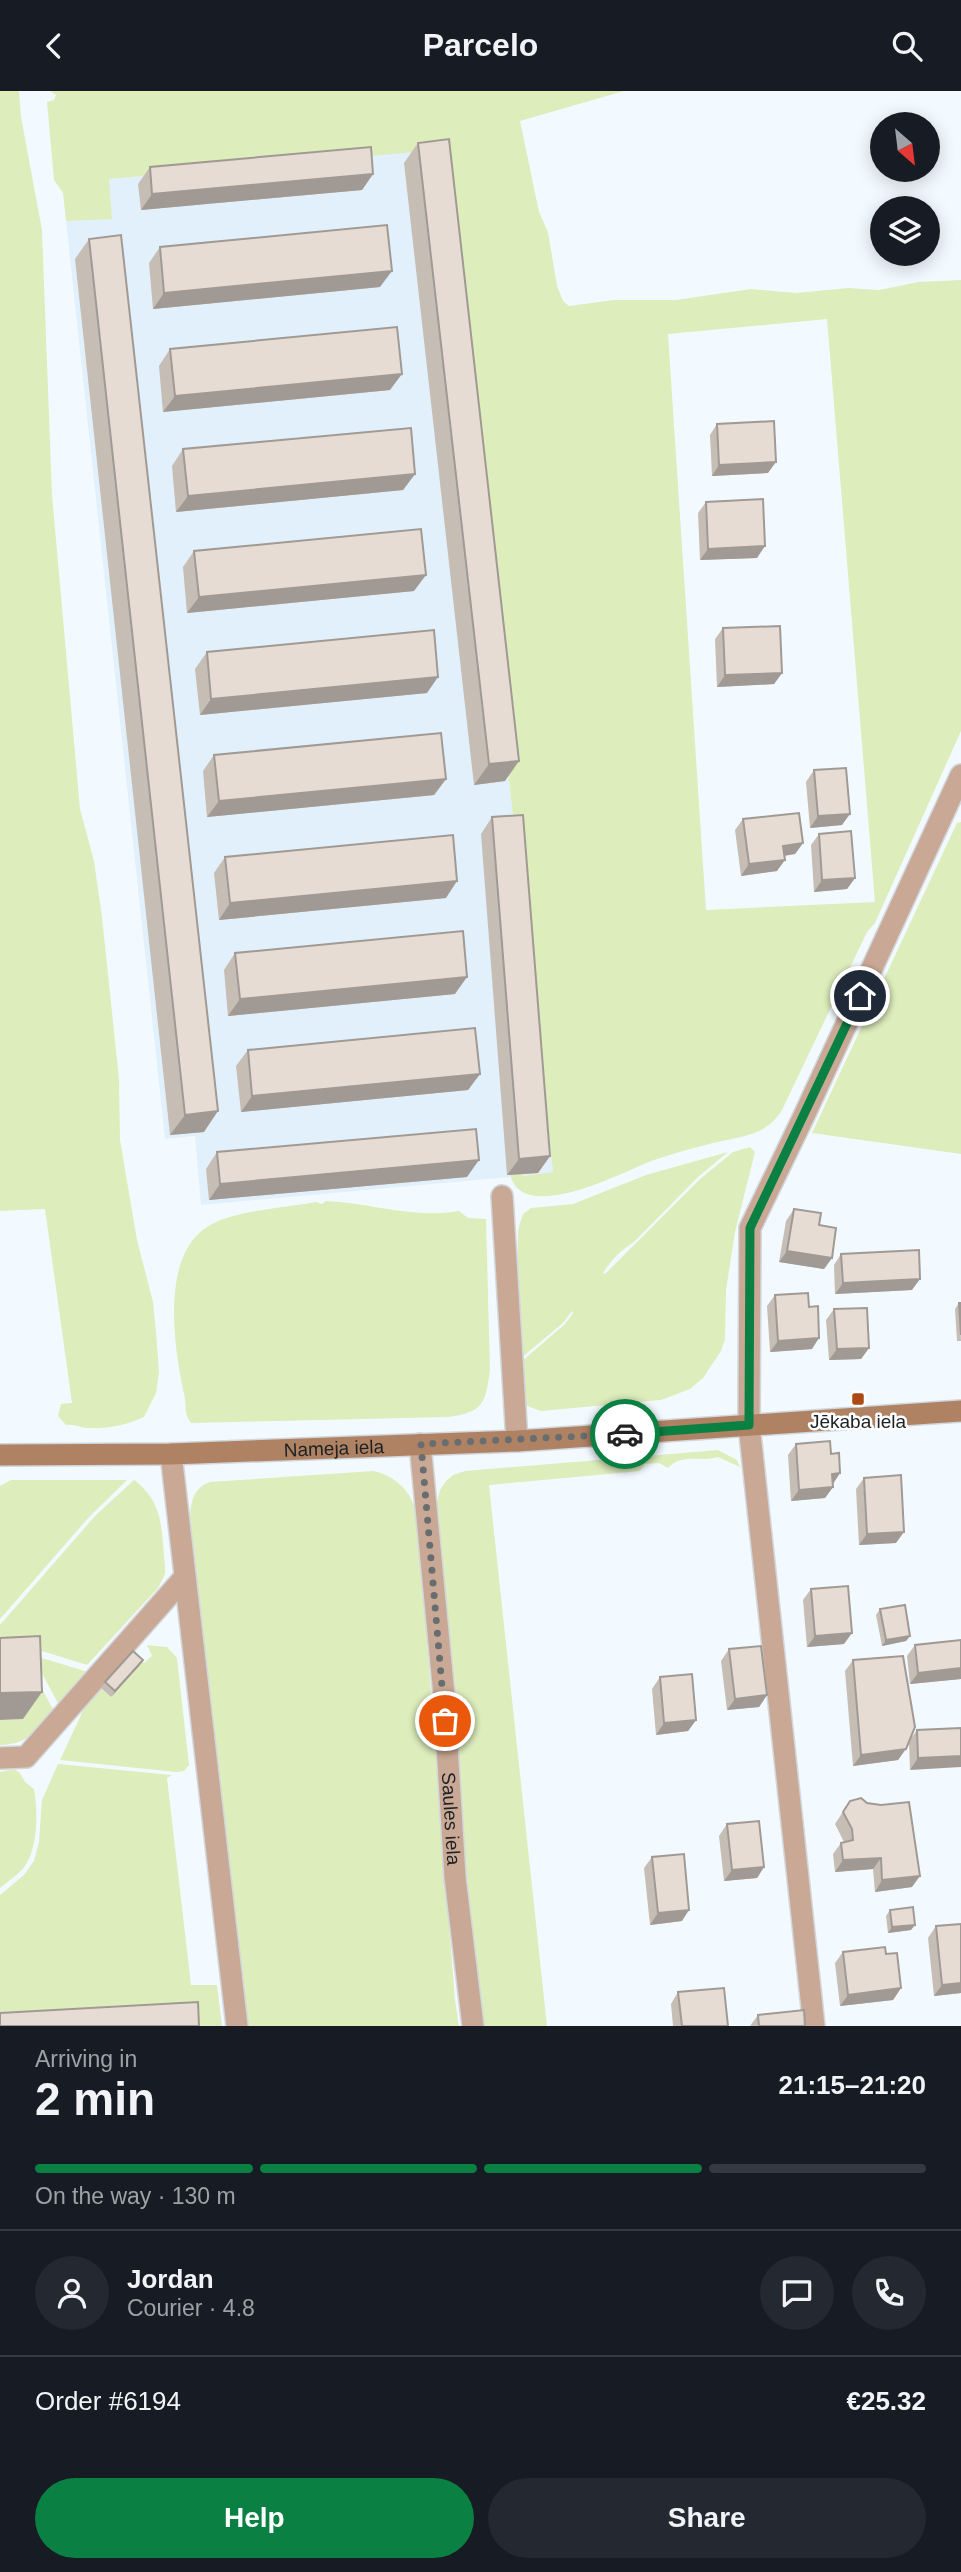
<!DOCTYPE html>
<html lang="en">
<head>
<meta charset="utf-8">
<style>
  body { margin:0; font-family:Arial,sans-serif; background:#242831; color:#f1f3f6; height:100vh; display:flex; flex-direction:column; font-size:26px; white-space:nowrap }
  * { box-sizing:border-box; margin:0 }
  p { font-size:23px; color:#9ea1a6 }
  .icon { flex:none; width:38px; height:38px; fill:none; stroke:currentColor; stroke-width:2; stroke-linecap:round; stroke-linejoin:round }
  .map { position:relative; height:1935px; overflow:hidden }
  .details { display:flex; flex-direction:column; background:#171b24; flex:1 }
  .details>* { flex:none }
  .needle { width:46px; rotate:152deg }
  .controls { position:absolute; left:870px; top:21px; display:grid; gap:14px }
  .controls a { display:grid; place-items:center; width:70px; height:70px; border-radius:50%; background:#171b24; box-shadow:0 4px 18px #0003; font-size:35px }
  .pin { position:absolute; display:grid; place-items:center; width:60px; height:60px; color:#fff; margin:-30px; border:4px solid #fff; border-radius:50%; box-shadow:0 2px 7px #0007 }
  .courier { position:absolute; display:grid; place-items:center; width:70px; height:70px; margin:-35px; border:5px solid #0b8043; border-radius:50%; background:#fff; color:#222; box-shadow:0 2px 9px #0007 }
  .head em { font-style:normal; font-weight:800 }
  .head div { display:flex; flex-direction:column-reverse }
  .head { display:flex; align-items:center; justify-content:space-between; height:119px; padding:0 35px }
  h1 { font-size:46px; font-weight:800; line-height:52px }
  .bar { display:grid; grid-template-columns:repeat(4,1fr); gap:10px 7px; align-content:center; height:84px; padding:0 35px }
  .bar i { height:9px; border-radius:5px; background:#363941 }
  .bar .selected { background:#0b8043 }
  .bar p { grid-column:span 4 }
  .line { display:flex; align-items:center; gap:18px; padding:0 35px; border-top:2px solid #363941 }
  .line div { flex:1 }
  .round { display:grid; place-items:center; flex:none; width:74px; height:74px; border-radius:37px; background:#242831 }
  .button { display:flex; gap:14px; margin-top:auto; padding:14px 35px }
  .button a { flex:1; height:80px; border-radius:42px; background:#0b8043; color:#fff; font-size:28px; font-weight:800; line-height:80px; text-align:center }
  .button a+a { background:#242831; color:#f1f3f6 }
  header { display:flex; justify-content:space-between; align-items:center; height:91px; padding:0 35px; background:#171b24; font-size:32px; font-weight:800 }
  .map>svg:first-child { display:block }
  .built { fill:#e2f0fb }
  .green { fill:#ddedbc; fill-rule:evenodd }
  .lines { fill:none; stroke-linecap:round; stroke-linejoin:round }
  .street-casing { stroke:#d1d7dc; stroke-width:24 }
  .secondary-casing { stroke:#d1d7dc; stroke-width:24 }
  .street { stroke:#c9a995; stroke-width:21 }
  .secondary { stroke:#b08264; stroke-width:21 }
  .wall { fill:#c6bdb5 }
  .shaded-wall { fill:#a19a94 }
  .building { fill:#e6dcd3; stroke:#a19a94; stroke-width:2 }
  .done { stroke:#686d70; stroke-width:7; stroke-dasharray:0 12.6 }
  .route { stroke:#0b8043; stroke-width:9 }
  .poi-dot { fill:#ad4914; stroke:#fff; stroke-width:2.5 }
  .labels { text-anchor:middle; stroke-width:5; stroke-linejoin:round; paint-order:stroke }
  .poi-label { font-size:19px; fill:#1d2123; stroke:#fff }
  .street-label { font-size:19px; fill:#1d2123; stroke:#fff }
</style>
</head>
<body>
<header><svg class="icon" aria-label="back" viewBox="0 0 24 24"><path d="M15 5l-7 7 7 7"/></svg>Parcelo<svg class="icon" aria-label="search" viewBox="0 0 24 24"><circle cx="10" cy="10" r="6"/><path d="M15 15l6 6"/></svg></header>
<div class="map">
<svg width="961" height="1935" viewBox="0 0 961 1935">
  <rect width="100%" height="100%" fill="#f3faff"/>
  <polygon class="built" points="438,58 553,1081 523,1085 509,1078 510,1086 201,1114 195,1045 165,1048 66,130 112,127 108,88"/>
  <g class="green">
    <path d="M0,0h19l2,26 21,113 10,265 28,314 14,52 8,56 17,162 1,61 17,100 16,62 3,30 3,40 -3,21 -12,24c-17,8 -37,12 -56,11 -8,0 -13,-4 -22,-3l-8,-9 3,-12 11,-1 -27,-194 -45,2z"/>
    <path d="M50,0h574l-104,30 19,91 9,20 9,54 6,15 6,5 45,-6h62l75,-11 45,4 52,-5 31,2 40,-8 42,-2v451l-86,192 -8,9 -85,178c-5,8 -11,14 -19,19 -13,7 -27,9 -41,12 -23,5 -46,12 -68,19 -30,11 -139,71 -145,8l13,-1 1,9 30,-4 -115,-1022 -329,29 3,40 -46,2 -3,-28 -9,-13 -7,-78 7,-2 2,-5zM827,228l48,583 -169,8 -38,-576z"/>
    <polygon points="961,731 961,1063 812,1042 957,732"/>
    <path d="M750,1056l5,5 -20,80 -9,58 -1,49 -4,12 -18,27 -13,11 -29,11 -120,11 -14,-5 -4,-5 -2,-39 44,-38 8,-11 -1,-2 -9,12 -42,35 -4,-78 1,-50 5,-16 8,-6 42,-4 73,-29 82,-23 -30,25 -64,65c-13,8 -23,18 -31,31l2,1 94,-94 34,-28z"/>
    <path d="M326,1110c45,2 87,18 133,10l9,7 18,1 4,151c-5,34 -6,42 -42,47l-257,6c-8,-10 -4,-18 -7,-29 -10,-46 -24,-137 23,-167 26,-17 78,-19 109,-25l6,2z"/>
    <path d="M718,1359l19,10 3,7 -22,-10c-18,5 -37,-4 -50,11l-9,-5 -14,1 -5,7 -151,14 58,541h-66l-14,-108 -21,-311 -11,-97 5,-20 6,-9 7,-6 12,-4z"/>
    <path d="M373,1380c23,5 38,20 44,43l38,486 4,26h-211l-56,-477c-1,-23 -9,-58 18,-67z"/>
    <polygon points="11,1389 127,1389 89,1426 0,1528 0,1395"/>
    <path d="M134,1389c31,23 27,51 31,86v8l-7,14 -71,77 -87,-27v-13l95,-109z"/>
    <polygon points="147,1554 167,1556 177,1567 189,1674 184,1680 176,1681 60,1669 87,1611 101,1597 111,1606 140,1568 144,1572 152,1565"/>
    <path d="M22,1561l32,59c-18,20 -25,33 -54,34v-25l23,-1z"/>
    <polygon points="32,1564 88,1581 59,1614"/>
    <polygon points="58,1673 172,1684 167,1687 191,1894 217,1894 222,1935 0,1935 0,1804 24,1784 34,1770 39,1751 42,1709"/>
    <path d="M14,1678l6,4 5,9 9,7c4,22 4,58 -9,77 -6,8 -17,15 -25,22v-116z"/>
  </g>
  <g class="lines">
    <defs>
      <g id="street">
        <polyline points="502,1105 517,1350"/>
        <path id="s1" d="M420,1353l24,251 11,182 18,149"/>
        <polyline points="171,1363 237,1935"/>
        <polyline points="0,1667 26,1666 184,1487"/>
        <polyline points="814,1935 749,1334 750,1137 803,1027 961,684"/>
      </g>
      <g id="secondary">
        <path id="s2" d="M0,1364l171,-1 346,-13 444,-30"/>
      </g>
    </defs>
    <use href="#street" class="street-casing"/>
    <use href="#secondary" class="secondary-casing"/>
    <use href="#street" class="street"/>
    <use href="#secondary" class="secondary"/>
  </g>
  <g class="wall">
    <polygon points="418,52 505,690 474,694 404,72"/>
    <polygon points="150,76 373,83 362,99 141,119 138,93"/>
    <polygon points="89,148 204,1041 170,1044 75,168"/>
    <polygon points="160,156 380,196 153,218 149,172"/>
    <polygon points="170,258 390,299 163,321 159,275"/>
    <polygon points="717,333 768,382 712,385 710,344"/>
    <polygon points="183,358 415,383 403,399 176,421 172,375"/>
    <polygon points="706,411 757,467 700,469 698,422"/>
    <polygon points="194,460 414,500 187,522 183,476"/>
    <polygon points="723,537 782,582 774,593 717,596 715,548"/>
    <polygon points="207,561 427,602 200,624 195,578"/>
    <polygon points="214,664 446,688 434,704 207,726 203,680"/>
    <polygon points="814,679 842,734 810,737 806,691"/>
    <polygon points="492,726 550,1065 538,1082 507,1084 481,743"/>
    <polygon points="743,728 803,752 795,763 784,765 777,780 741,785 735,739"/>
    <polygon points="819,743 855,787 847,798 814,801 811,754"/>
    <polygon points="225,766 446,807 219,829 214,782"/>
    <polygon points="235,862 455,903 228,925 224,879"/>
    <polygon points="248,959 480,983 468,999 241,1021 236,975"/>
    <polygon points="217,1061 467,1086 209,1109 206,1078"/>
    <polygon points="794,1118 819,1134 832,1167 824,1178 779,1171 786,1130"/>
    <polygon points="841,1163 912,1199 835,1203 834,1174"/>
    <polygon points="775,1204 812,1258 770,1261 767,1215"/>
    <polygon points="959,1212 961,1250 957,1250 955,1218"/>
    <polygon points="834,1218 869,1257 861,1268 829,1269 826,1229"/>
    <polygon points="796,1353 840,1382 833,1393 833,1396 825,1407 791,1410 788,1364"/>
    <polygon points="864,1387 896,1452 859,1454 856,1398"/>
    <polygon points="811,1498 844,1553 807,1556 803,1509"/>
    <polygon points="880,1518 910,1545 906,1550 882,1555 876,1524"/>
    <polygon points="961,1549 961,1588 910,1593 907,1565 915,1554"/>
    <polygon points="729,1558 767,1604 759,1616 727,1619 721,1570"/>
    <polygon points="143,1569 111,1606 101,1597 105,1591"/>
    <polygon points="853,1569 909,1650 917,1639 961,1637 910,1679 909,1651 898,1669 853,1675 845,1580"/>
    <polygon points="660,1586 696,1629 688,1640 656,1644 652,1598"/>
    <polygon points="850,1710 912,1796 875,1801 873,1778 835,1781 833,1763 841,1752 844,1751 835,1733"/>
    <polygon points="727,1733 764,1776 757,1787 724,1790 719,1745"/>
    <polygon points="652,1766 682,1830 650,1834 644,1777"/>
    <polygon points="890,1819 911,1839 888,1842 886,1825"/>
    <polygon points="961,1833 961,1902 934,1905 928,1847 936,1835"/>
    <polygon points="843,1861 886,1863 901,1897 893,1909 840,1915 835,1872"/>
    <polygon points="678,1901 728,1935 673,1935 671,1913"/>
    <polygon points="758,1924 805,1935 750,1935"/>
  </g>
  <g class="shaded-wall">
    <polygon points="373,83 362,99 141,119 152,103"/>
    <polygon points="392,180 380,196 153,218 164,202"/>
    <polygon points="402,283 390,299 163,321 175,305"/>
    <polygon points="776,371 768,382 712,385 719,374"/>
    <polygon points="415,383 403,399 176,421 188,405"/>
    <polygon points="765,455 757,467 700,469 708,458"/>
    <polygon points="426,484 414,500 187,522 199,506"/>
    <polygon points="782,582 774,593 717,596 725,584"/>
    <polygon points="438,586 427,602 200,624 211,608"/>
    <polygon points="519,670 505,690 474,694 489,673"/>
    <polygon points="446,688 434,704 207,726 219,710"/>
    <polygon points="850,723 842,734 810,737 818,725"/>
    <polygon points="803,752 795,763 775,766 783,755"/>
    <polygon points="785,769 777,780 741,785 749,773"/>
    <polygon points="855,787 847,798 814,801 822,789"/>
    <polygon points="457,790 446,807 219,829 230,812"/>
    <polygon points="467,886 455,903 228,925 240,908"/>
    <polygon points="480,983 468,999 241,1021 252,1005"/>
    <polygon points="218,1020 204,1041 170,1044 185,1024"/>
    <polygon points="550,1065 538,1082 507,1084 519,1068"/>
    <polygon points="479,1069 467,1086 209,1109 220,1093"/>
    <polygon points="787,1160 832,1167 824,1178 779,1171"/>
    <polygon points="920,1188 912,1199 835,1203 843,1192"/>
    <polygon points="819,1247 812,1258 770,1261 778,1250"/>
    <polygon points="869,1257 861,1268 829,1269 837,1258"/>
    <polygon points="840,1382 832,1394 832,1383"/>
    <polygon points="833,1396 825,1407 791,1410 799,1399"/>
    <polygon points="904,1441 896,1452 859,1454 867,1443"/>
    <polygon points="852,1542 844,1553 807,1556 815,1545"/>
    <polygon points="910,1545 906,1550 882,1555 886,1549"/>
    <polygon points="143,1569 139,1575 111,1606 115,1600"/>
    <polygon points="961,1577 961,1588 910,1593 918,1582"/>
    <polygon points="42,1601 23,1628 0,1629 0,1602"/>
    <polygon points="767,1604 759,1616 727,1619 735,1608"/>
    <polygon points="696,1629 688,1640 656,1644 664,1632"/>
    <polygon points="906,1658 898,1669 853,1675 861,1664"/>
    <polygon points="961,1665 961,1676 910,1679 918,1667"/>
    <polygon points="881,1767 873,1778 835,1781 843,1769"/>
    <polygon points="764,1776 757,1787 724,1790 732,1779"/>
    <polygon points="920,1785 912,1796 875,1801 882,1789"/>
    <polygon points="689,1819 682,1830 650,1834 658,1822"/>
    <polygon points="915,1834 911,1839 888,1842 892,1836"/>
    <polygon points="961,1892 961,1902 934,1905 942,1894"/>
    <polygon points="901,1897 893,1909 840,1915 848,1904"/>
  </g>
  <g class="building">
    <polygon points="449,48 519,670 489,673 418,52"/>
    <polygon points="371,56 373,83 152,103 150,76"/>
    <polygon points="387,134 392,180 164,202 160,156"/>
    <polygon points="121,144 218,1020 185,1024 89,148"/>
    <polygon points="397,236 402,283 175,305 170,258"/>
    <polygon points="774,330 776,371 719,374 717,333"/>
    <polygon points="411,337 415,383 188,405 183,358"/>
    <polygon points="763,408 765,455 708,458 706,411"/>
    <polygon points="421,438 426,484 199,506 194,460"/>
    <polygon points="780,535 782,582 725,584 723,537"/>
    <polygon points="434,539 438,586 211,608 207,561"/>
    <polygon points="441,642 446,688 219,710 214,664"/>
    <polygon points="846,677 850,723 818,725 814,679"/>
    <polygon points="799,722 803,752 783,755 785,769 749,773 743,728"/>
    <polygon points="523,724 550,1065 519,1068 492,726"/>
    <polygon points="851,740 855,787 822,789 819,743"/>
    <polygon points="453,744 457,790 230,812 225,766"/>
    <polygon points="463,840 467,886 240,908 235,862"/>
    <polygon points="475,937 480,983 252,1005 248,959"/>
    <polygon points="476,1038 479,1069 220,1093 217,1061"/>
    <polygon points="794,1118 821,1122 819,1134 836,1137 832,1167 787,1160"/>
    <polygon points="919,1159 920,1188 843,1192 841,1163"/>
    <polygon points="808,1202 809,1216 818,1215 819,1247 778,1250 775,1204"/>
    <polygon points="959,1212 961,1212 961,1244"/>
    <polygon points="867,1217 869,1257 837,1258 834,1218"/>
    <polygon points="830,1350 831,1363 839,1362 840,1382 832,1383 833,1396 799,1399 796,1353"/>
    <polygon points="901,1384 904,1441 867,1443 864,1387"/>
    <polygon points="848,1495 852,1542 815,1545 811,1498"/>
    <polygon points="905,1514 910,1545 886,1549 880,1518"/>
    <polygon points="40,1545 42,1601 0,1602 0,1547"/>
    <polygon points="961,1549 961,1577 918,1582 915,1554"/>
    <polygon points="761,1555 767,1604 735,1608 729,1558"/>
    <polygon points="133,1560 143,1569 115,1600 105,1591"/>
    <polygon points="903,1565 915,1636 906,1658 861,1664 853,1569"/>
    <polygon points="692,1583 696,1629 664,1632 660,1586"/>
    <polygon points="961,1637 961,1665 918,1667 917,1639"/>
    <polygon points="861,1707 867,1712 881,1714 909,1711 920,1785 882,1789 881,1767 843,1769 841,1752 853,1749 852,1738 843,1721 850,1710"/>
    <polygon points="759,1730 764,1776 732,1779 727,1733"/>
    <polygon points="684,1763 689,1819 658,1822 652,1766"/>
    <polygon points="913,1816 915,1834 892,1836 890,1819"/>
    <polygon points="961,1833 961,1892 942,1894 936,1835"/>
    <polygon points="885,1856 886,1863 897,1862 901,1897 848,1904 843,1861"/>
    <polygon points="724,1897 728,1935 682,1935 678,1901"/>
    <polygon points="198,1911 199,1935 0,1935 0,1922"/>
    <polygon points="804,1919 805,1935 759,1935 758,1924"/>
  </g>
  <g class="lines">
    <polyline class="done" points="445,1630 421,1353 625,1343"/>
    <polyline class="route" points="625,1343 749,1334 750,1137 860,905"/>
  </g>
  <rect class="poi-dot" x="851" y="1301" width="14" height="14" rx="3.5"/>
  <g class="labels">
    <g class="poi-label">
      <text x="858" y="1337">Jēkaba iela</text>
    </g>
    <g class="street-label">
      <text dy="7" stroke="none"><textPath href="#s2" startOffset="334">Nameja iela</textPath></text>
      <text dy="7" stroke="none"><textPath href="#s1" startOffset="376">Saules iela</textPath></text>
    </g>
  </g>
</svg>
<div class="controls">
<a><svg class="needle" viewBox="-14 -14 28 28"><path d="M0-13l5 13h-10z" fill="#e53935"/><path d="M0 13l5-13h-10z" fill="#9ea1a6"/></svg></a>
<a><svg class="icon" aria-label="layers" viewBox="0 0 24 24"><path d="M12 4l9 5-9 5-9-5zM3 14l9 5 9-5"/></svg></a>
</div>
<div class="pin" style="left:445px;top:1630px;background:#ea580c"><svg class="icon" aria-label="bag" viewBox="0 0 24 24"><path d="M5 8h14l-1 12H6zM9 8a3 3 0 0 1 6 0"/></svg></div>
<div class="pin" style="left:860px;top:905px;background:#1f2937"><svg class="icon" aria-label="home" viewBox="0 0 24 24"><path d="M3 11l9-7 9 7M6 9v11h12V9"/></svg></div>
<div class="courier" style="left:625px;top:1343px"><svg class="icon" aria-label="car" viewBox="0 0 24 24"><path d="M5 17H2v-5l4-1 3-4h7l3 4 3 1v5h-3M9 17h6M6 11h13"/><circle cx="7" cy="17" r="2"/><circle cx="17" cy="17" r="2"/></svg></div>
</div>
<section class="details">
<div class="head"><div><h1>2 min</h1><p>Arriving in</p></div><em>21:15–21:20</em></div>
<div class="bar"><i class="selected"></i><i class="selected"></i><i class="selected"></i><i></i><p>On the way · 130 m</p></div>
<div class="line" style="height:126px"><a class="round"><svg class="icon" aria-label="person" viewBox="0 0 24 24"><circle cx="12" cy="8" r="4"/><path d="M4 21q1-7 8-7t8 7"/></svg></a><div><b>Jordan</b><p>Courier · 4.8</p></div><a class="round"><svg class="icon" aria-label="chat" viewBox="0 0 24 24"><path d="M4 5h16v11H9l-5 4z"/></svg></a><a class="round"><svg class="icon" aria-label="phone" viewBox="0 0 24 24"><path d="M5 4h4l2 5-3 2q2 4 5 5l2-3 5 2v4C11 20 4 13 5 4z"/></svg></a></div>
<div class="line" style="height:91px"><div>Order #6194</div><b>€25.32</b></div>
<div class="button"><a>Help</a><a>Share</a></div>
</section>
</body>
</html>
